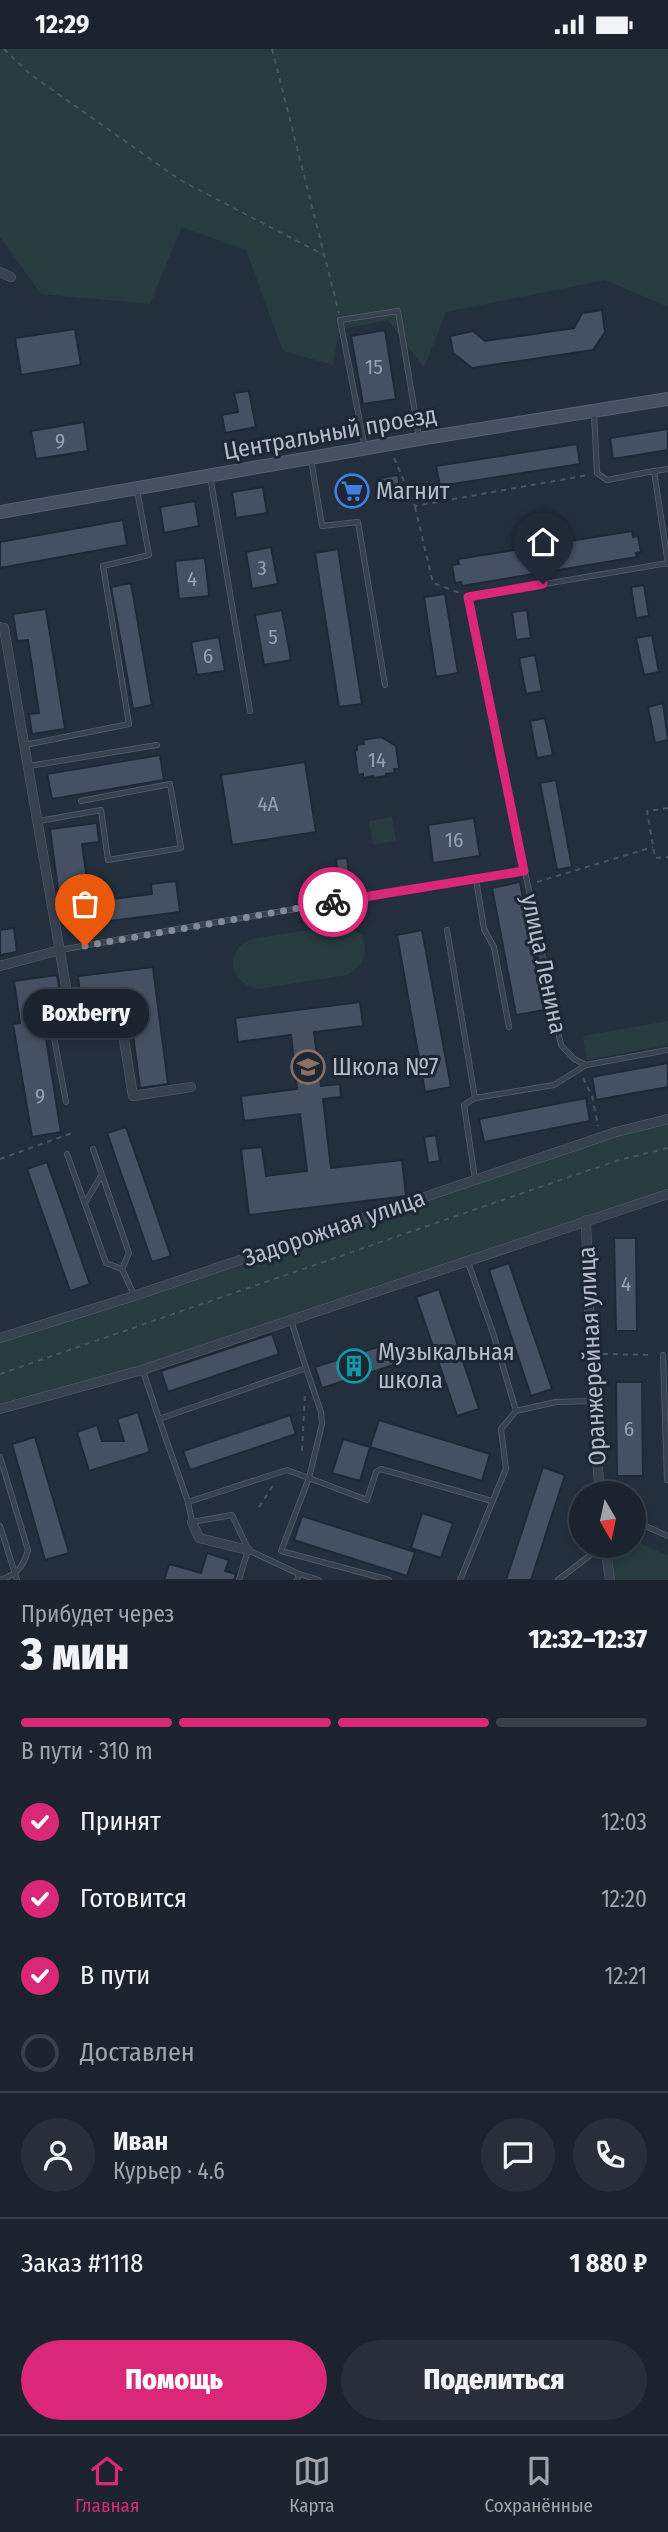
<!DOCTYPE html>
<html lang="ru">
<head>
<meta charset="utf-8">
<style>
  body { margin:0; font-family:"Fira Sans Condensed",sans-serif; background:#282f3a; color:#f1f3f6; height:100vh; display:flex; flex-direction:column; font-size:26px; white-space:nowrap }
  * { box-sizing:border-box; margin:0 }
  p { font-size:23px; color:#a0a4aa }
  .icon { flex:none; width:38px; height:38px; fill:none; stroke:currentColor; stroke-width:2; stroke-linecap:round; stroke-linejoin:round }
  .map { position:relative; height:1531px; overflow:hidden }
  .sheet { display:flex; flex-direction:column; background:#1b232e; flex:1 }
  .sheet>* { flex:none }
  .needle { width:46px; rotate:171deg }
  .controls { position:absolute; left:569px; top:1432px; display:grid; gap:14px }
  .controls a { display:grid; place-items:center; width:77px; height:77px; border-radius:50%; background:#1b232e; box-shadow:0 4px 10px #0003,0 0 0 2px #39404a; font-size:35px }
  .pin { position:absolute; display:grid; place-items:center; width:60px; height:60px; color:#fff; margin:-72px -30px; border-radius:50% 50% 50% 0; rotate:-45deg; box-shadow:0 0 7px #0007 }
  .pin .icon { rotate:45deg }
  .courier { position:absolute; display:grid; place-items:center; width:70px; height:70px; margin:-35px; border:5px solid #db2777; border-radius:50%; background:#fff; color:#222; box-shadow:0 2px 9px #0007 }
  .bubble { position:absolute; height:49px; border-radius:24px; background:#1b232e; box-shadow:0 4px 10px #0003,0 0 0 2px #39404a; font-size:23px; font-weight:800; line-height:49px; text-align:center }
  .overview em { font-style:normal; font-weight:800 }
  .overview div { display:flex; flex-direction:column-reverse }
  .overview { display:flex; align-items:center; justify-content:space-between; height:119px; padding:0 21px }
  h1 { font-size:46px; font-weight:800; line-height:52px }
  .bar { display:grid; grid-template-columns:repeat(4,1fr); gap:10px 7px; align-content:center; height:84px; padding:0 21px }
  .bar i { height:9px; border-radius:5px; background:#39404a }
  .bar .on { background:#db2777 }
  .bar p { grid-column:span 4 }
  .line { display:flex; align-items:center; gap:18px; padding:0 21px; border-top:2px solid #39404a }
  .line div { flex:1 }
  .round { display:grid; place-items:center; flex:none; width:74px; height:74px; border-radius:37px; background:#282f3a }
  ol { padding:0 21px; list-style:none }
  li { display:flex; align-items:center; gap:21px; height:77px }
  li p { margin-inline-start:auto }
  li .icon { padding:7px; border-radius:50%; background:#db2777; color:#fff; stroke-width:4 }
  li:last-child { color:#a0a4aa }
  li i { width:38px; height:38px; border:4px solid #39404a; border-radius:50% }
  .action { display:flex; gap:14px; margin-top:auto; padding:14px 21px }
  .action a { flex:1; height:80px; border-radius:42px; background:#db2777; color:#fff; font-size:28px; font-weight:800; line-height:80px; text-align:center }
  .action a+a { background:#282f3a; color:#f1f3f6 }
  .status { display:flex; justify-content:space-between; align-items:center; height:49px; padding:0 35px; background:#1b232e; direction:ltr }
  .status svg { height:19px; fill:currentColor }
  .tab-bar { display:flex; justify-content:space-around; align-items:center; height:98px; border-top:2px solid #39404a; background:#1b232e; font-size:19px; color:#a0a4aa }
  .tab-bar a { display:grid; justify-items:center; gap:4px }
  .tab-bar .on { color:#db2777 }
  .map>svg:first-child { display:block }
  .green { fill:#263c3f }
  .building { fill:#455162; stroke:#1f2835; stroke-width:2 }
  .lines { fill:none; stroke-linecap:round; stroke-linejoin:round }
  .service-casing { stroke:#565f6c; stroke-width:6 }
  .minor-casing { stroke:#565f6c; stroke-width:10 }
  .secondary-casing { stroke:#565f6c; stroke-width:14 }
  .path { stroke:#44595c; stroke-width:2; stroke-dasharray:5 5; stroke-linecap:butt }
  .service { stroke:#38414e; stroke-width:4.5 }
  .minor { stroke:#38414e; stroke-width:9 }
  .secondary { stroke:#465061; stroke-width:12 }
  .done { stroke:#828b98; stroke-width:7; stroke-dasharray:0 12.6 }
  .route { stroke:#db2777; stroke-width:9 }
  .labels { text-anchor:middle; stroke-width:6; stroke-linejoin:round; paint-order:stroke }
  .number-label { font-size:21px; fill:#98a1af }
  .street-label { font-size:24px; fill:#b4bcc9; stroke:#1d2633 }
  .poi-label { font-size:24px; fill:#b4bcc9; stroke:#1d2633; text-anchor:start }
</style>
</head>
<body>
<div class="status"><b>12:29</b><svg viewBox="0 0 49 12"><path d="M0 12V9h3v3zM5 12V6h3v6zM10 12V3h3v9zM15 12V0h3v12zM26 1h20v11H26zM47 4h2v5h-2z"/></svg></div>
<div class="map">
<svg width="668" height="1531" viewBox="0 0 668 1531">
  <rect width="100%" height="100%" fill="#242f3e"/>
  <g class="green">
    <polygon points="0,0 668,0 668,258 605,231 446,263 424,319 388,271 339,281 333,316 283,302 246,201 182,178 150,255 41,245 0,188"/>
    <polygon points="392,768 396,792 373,796 369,772"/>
    <path d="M342,875l20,10c6,20 4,30 -15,41l-89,14c-29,-6 -35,-39 -6,-50z"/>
    <polygon points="668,972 668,996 587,1011 583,987"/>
    <polygon points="668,1070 668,1145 142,1321 0,1354 0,1288"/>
    <polygon points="634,1492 668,1506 668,1531 615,1531 609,1496 634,1496"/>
  </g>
  <g class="building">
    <polygon points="602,261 605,283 593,301 472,319 453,304 450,287 473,282 485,292 574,279 582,264"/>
    <polygon points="75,280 81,316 21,326 15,289"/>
    <polygon points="385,281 396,350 363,355 351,287"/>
    <polygon points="249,342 256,378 225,384 222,366 238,363 234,344"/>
    <polygon points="84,373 88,402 36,410 31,382"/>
    <polygon points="668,380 668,401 613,410 610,389"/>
    <polygon points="577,395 580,415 440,437 436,417"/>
    <polygon points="398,426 401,443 383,446 380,429"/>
    <polygon points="263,438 267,464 236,469 232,443"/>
    <polygon points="195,452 199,477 164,484 160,458"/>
    <polygon points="123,471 127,496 0,519 0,493"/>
    <polygon points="632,482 633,488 638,487 641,503 636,504 637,508 462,537 461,533 455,534 452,516 459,515 458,510"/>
    <polygon points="271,498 278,535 252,540 246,503"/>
    <polygon points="338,500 362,655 339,658 315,504"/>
    <polygon points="205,509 209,547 179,550 175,512"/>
    <polygon points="131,534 152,656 133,660 111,538"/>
    <polygon points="644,536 649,567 636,569 631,538"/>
    <polygon points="445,545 458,624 436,628 424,548"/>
    <polygon points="46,560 65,680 32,685 29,665 39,664 28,591 17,592 13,565"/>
    <polygon points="282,561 291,611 264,616 255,566"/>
    <polygon points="527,561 531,589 516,591 512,563"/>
    <polygon points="652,586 659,623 644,626 636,589"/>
    <polygon points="219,588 225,622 197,626 191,593"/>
    <polygon points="535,606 542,642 526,645 519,609"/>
    <polygon points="663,654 668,691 655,694 648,658"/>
    <polygon points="545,669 553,706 537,709 530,672"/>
    <polygon points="381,688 396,697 399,720 394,720 395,724 386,725 386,727 373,729 373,727 363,729 363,725 358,726 355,702 357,701 357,696 364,695 363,691"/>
    <polygon points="160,706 164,731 52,750 47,725"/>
    <polygon points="305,713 316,783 232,796 221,726"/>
    <polygon points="556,731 572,818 557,821 540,734"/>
    <polygon points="474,769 480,807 433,814 428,776"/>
    <polygon points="97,774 99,793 82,795 90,853 152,845 151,835 176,832 180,863 63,878 50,780"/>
    <polygon points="347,809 350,837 339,838 336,810"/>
    <polygon points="520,833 544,961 516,966 492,839"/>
    <polygon points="14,879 17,903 0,906 0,881"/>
    <polygon points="422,881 451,1038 425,1043 397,886"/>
    <polygon points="153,918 168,1035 140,1039 128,948 81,954 78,927"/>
    <polygon points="57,926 62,955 43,958 44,965 42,965 61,1083 32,1088 13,975 20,974 14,932"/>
    <polygon points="360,953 363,977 314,983 321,1037 340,1035 341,1048 323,1050 331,1119 402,1111 406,1147 249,1166 241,1100 262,1098 266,1127 307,1122 300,1065 244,1072 241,1047 297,1040 291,986 238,993 235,969"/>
    <polygon points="668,1014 668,1038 596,1051 592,1028"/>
    <polygon points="586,1049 590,1072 484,1093 479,1070"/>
    <polygon points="126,1078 171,1207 152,1213 107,1084"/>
    <polygon points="436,1086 440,1112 428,1114 424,1088"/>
    <polygon points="47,1113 90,1235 70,1242 27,1120"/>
    <polygon points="614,1189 636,1189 637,1282 616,1282"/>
    <polygon points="509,1214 552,1340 531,1347 489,1221"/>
    <polygon points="439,1240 479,1360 457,1367 416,1248"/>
    <polygon points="272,1285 279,1305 168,1343 161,1322"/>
    <polygon points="387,1295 394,1316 322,1339 315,1318"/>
    <polygon points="616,1333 642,1333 643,1427 617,1427"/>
    <polygon points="138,1363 150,1403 89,1422 77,1383 97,1376 102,1392 124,1392 117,1370"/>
    <polygon points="290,1366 296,1385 190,1421 183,1402"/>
    <polygon points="379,1371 490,1405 482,1432 370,1398"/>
    <polygon points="35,1388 69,1504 45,1511 12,1395"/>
    <polygon points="343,1390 370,1398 360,1432 332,1424"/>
    <polygon points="543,1418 565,1426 531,1531 506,1531"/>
    <polygon points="422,1464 453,1474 441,1509 411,1499"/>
    <polygon points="302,1467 415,1503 407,1527 294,1491"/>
    <polygon points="207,1504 229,1511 225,1522 236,1525 234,1531 164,1531 169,1515 201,1524"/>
  </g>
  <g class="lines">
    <defs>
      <g id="service">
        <polyline points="594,365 597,424 607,431 654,422 668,515"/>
        <polyline points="365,399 340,271 398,262 419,388"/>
        <polyline points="311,410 322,477 358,473 385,636"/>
        <polyline points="654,422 668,420"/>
        <polyline points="210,427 250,662"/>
        <polyline points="25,696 129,675 103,517 149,506 137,441"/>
        <polyline points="29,717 157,696"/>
        <polyline points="39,772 101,761 108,811 181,799 170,735 81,752"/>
        <polyline points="476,830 484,880 494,898 509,978"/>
        <polyline points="447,881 475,1049 464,1056 475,1130"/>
        <polyline points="60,901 211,874 524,822"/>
        <polyline points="586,1016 574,1010 561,996 468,548 668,514"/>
        <polyline points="475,1049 554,1036 586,1016 668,1001"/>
        <polyline points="66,1053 53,983 68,956"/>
        <polyline points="93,1100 129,1204 122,1220"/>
        <polyline points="67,1105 106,1214 122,1220 134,1246"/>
        <polyline points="85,1154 101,1127"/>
        <polyline points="468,1213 494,1287 516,1362 556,1353 591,1352"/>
        <polyline points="663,1306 667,1431"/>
        <polyline points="306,1319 321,1363 322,1375 309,1429 367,1451 376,1423 381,1420 492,1452"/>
        <polyline points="143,1322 159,1370 306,1319 291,1271"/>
        <polyline points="159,1370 188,1453 192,1473 232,1466 248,1500"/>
        <path d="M0,1408l28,93c-5,18 -11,24 -28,30"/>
        <polyline points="188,1453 287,1421 309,1429 281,1502 389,1531"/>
        <polyline points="634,1472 668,1487"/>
        <polyline points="0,1477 17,1531"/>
        <polyline points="239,1531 248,1501 299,1525"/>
        <polyline points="297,1531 299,1525 319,1531"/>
        <polyline points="460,1531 506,1420 501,1380 516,1362"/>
        <polyline points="558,1531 593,1504 606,1500"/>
      </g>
      <g id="minor">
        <polyline points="0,223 11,228"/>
        <polyline points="0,578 4,579 69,955 79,965 119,959 133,1047 191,1038"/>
        <polyline points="0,917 60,901"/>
        <polyline points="586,1171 592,1352 600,1444"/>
        <polyline points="0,1289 134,1247 616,1083 668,1070"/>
        <polyline points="0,1360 142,1321 668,1145"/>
        <polyline points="192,1473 199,1489 248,1501"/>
        <polyline points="605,1496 610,1531"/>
      </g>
      <polyline id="secondary" points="0,463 419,390 668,350"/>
    </defs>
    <use href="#service" class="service-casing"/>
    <use href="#minor" class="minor-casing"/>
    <use href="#secondary" class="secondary-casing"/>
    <g class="path">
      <polyline points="4,0 30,25 180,131 324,206"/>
      <polyline points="272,0 339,264"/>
      <polyline points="394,409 415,457 588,426"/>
      <polyline points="415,458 433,534 460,544"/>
      <polyline points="668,759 647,762 655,809 668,808"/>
      <polyline points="537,833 653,798"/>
      <polyline points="583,1029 592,1047 598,1077"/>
      <polyline points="0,1110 72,1084"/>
      <polyline points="603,1305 653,1306"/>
      <polyline points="0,1325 508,1149 619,1111 668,1099"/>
      <polyline points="302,1402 305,1344"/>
      <polyline points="259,1458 274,1435"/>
    </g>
    <use href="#service" class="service"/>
    <use href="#minor" class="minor"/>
    <use href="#secondary" class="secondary"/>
  </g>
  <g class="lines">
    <polyline class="done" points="85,897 333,853"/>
    <polyline class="route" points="333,853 524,822 468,548 543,535"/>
  </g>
  <defs>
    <symbol id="supermarket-ring" viewBox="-11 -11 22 22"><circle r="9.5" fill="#1d2633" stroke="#3f7fe0" stroke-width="1.5"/><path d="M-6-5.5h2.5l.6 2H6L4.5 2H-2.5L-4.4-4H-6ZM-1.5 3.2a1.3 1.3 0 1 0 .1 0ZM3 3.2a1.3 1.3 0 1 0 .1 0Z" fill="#3f7fe0"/></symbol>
    <symbol id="school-ring" viewBox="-11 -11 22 22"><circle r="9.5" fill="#1d2633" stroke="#8d6e63" stroke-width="1.5"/><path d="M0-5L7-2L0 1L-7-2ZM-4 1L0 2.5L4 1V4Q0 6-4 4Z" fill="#8d6e63"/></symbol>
    <symbol id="building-ring" viewBox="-11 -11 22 22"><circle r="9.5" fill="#1d2633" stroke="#0f9aa8" stroke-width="1.5"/><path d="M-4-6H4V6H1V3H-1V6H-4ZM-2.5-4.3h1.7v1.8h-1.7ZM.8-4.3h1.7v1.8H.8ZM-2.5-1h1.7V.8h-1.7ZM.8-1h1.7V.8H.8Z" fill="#0f9aa8"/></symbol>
  </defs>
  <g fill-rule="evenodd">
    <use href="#supermarket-ring" x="333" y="423" width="38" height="38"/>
    <use href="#school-ring" x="289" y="999" width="38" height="38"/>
    <use href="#building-ring" x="335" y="1298" width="38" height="38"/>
  </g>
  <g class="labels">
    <g class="number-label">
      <text x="374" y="325">15</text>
      <text x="60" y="399">9</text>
      <text x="262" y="526">3</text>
      <text x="192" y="537">4</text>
      <text x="273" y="595">5</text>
      <text x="208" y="614">6</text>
      <text x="377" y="718">14</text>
      <text x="268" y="762">4А</text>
      <text x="454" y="798">16</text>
      <text x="40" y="1054">9</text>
      <text x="626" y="1242">4</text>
      <text x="629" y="1387">6</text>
    </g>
    <g class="street-label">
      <text transform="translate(330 384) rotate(-10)" y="8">Центральный проезд</text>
      <text transform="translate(544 915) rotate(78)" y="8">улица Ленина</text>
      <text transform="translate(334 1179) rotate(-19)" y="8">Задорожная улица</text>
      <text transform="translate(592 1307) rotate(-93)" y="8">Оранжерейная улица</text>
    </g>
    <g class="poi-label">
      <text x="376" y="450">Магнит</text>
      <text x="332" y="1026">Школа №7</text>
      <text x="378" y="1311">Музыкальная<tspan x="378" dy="28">школа</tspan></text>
    </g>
  </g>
</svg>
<div class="controls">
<a><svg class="needle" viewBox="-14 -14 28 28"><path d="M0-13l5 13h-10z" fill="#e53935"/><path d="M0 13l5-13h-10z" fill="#a0a4aa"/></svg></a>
</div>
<div class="pin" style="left:85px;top:897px;background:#ea580c"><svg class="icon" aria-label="bag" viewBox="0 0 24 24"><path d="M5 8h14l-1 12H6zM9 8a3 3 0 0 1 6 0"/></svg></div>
<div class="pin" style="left:543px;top:535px;background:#1f2937"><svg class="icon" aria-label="home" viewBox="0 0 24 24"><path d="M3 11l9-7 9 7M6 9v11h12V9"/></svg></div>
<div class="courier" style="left:333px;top:853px"><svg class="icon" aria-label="bike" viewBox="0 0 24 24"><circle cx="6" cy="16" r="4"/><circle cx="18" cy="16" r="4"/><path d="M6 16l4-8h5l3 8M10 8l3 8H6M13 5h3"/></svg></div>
<div class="bubble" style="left:23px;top:940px;width:126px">Boxberry</div>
</div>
<section class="sheet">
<div class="overview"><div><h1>3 мин</h1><p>Прибудет через</p></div><em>12:32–12:37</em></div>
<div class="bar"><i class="on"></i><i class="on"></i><i class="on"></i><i></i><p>В пути · 310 m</p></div>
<ol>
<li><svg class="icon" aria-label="check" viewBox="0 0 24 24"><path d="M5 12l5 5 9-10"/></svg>Принят<p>12:03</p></li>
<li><svg class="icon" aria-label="check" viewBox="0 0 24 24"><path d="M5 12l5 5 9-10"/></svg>Готовится<p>12:20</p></li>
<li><svg class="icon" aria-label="check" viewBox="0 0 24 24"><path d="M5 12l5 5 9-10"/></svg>В пути<p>12:21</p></li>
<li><i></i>Доставлен</li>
</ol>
<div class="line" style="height:126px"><a class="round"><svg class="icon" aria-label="person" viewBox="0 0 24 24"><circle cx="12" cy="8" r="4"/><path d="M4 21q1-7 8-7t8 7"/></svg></a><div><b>Иван</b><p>Курьер · 4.6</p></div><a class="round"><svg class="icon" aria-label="chat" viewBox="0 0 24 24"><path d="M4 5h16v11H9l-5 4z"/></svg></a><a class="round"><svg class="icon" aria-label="phone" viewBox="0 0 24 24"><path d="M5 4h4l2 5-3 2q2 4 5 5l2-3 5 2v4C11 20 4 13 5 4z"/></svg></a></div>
<div class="line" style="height:91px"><div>Заказ #1118</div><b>1 880 ₽</b></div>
<div class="action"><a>Помощь</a><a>Поделиться</a></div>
</section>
<nav class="tab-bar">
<a class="on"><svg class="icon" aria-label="home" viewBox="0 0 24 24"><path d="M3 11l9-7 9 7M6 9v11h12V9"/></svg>Главная</a>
<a><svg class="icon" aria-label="map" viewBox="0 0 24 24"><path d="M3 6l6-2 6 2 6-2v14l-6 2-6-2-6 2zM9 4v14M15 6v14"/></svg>Карта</a>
<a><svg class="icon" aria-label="saved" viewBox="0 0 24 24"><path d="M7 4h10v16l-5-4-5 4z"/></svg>Сохранённые</a>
</nav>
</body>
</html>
